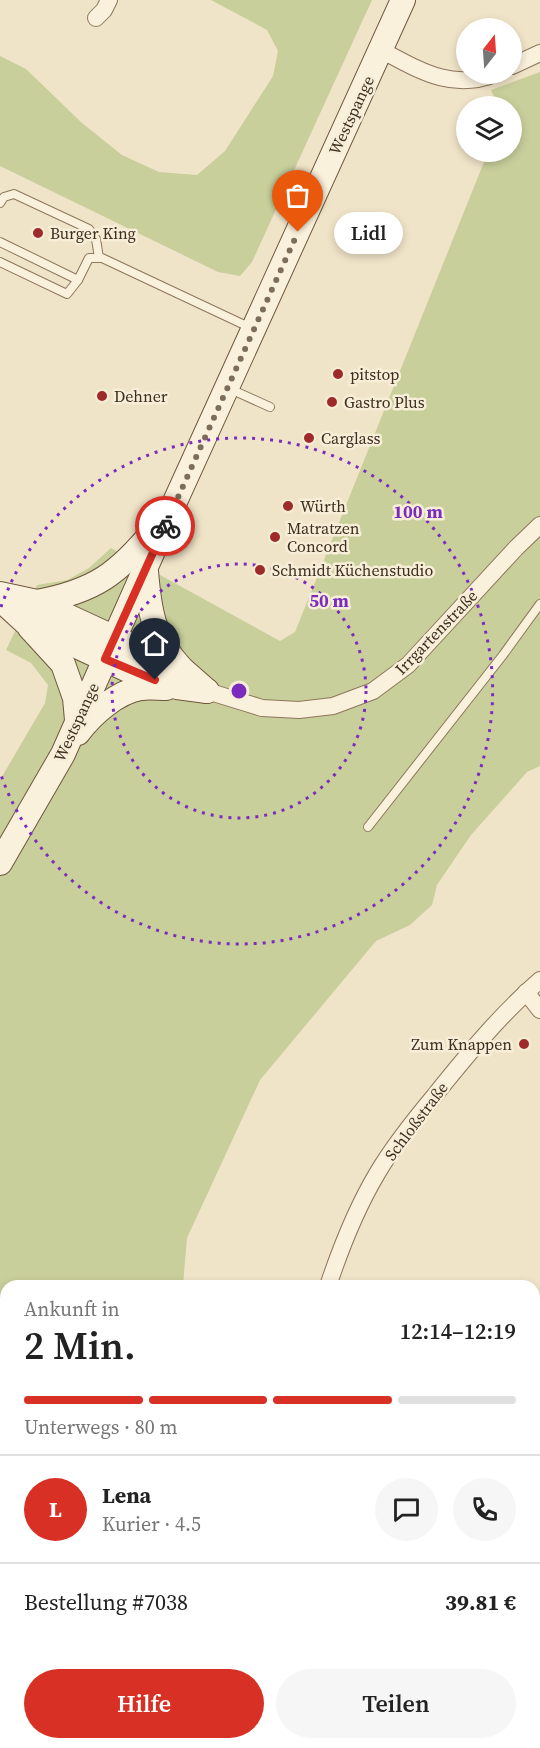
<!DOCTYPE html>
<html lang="de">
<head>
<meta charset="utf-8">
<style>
  body { margin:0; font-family:"Source Serif 4",serif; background:#f6f6f6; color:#222; height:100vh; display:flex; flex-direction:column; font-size:22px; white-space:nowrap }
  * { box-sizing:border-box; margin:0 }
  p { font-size:20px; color:#767676 }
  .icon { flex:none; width:33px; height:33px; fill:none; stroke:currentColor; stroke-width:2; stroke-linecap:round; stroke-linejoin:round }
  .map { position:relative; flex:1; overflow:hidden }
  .sheet { position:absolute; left:0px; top:1280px; width:540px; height:470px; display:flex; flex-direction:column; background:#fff; border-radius:18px 18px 0 0; box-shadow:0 3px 9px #0003 }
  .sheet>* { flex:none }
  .needle { width:39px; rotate:17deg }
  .buttons { position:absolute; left:456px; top:18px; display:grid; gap:12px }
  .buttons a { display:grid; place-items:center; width:66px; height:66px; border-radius:50%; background:#fff; box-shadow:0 3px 9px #0003; font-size:30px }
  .pin { position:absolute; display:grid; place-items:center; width:51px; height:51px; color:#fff; margin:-62px -26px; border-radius:50% 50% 50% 0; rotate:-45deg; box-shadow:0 0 6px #0007 }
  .pin .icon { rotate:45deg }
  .courier { position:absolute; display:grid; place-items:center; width:60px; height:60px; margin:-30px; border:4px solid #d93025; border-radius:50%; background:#fff; color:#222; box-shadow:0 2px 8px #0007 }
  .bubble { position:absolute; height:42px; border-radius:21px; background:#fff; box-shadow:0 3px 9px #0003; font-size:20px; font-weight:600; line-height:42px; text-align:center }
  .headline em { font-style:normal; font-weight:600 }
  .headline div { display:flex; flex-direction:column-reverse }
  .headline { display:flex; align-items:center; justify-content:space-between; height:102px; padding:0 24px }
  h1 { font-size:39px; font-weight:600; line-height:45px }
  .bar { display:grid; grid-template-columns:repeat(4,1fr); gap:9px 6px; align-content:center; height:72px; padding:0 24px }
  .bar i { height:8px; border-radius:4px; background:#e0e0e0 }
  .bar .on { background:#d93025 }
  .bar p { grid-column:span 4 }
  .line { display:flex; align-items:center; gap:15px; padding:0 24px; border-top:2px solid #e0e0e0 }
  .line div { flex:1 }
  .round { display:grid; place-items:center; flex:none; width:63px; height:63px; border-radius:32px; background:#f6f6f6 }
  .cta { display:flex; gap:12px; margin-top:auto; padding:12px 24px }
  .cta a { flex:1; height:69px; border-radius:36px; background:#d93025; color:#fff; font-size:24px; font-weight:600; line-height:69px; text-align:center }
  .cta a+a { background:#f6f6f6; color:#222 }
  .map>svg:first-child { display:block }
  .green { fill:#c9cf9b }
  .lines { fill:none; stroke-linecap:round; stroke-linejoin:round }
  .lane-casing { stroke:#8d765c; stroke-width:10 }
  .street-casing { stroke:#8d765c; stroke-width:18 }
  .secondary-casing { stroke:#6f573f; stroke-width:26 }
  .lane { stroke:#faf1dc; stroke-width:8 }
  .street { stroke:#faf1dc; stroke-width:16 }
  .secondary { stroke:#faf1dc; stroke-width:24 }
  .done { stroke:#7c6e5b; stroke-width:6; stroke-dasharray:0 10.8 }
  .route { stroke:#d93025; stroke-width:8 }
  .ring { fill:none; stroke:#7b2cbf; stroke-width:3; stroke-dasharray:3 6 }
  .poi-dot { fill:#9e2a2b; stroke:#f7eed8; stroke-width:2 }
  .labels { text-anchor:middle; stroke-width:5; stroke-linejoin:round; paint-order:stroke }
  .street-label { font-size:16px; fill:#3d2e20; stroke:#f7eed8 }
  .poi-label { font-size:16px; fill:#3d2e20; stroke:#f7eed8; text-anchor:start }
  .centre { fill:#7b2cbf; stroke:#f7eed8; stroke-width:3 }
  .ring-label { font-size:18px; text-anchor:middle; font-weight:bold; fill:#7b2cbf; stroke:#f7eed8; stroke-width:5; stroke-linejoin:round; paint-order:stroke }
</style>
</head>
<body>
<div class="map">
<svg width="540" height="1748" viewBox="0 0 540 1748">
  <rect width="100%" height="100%" fill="#f0e4c8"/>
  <g class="green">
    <polygon points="211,0 372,0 252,262 240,276 218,272 0,166 0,56 26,69 82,123 122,155 159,172 197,175 225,151 273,76 278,51 267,30"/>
    <polygon points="540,72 540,766 527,772 471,835 437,885 432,905 410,925 376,941 260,1080 187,1238 183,1285 6,1286 6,1680 0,1687 0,780 45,703 48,685 31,663 6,650 37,585 67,580 89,568 111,548 280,641 295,632 488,152 512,152 512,106 498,106 491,90"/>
    <polygon points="540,1722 540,1748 478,1748 483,1743 534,1743 534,1723"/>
  </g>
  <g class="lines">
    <defs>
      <g id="lane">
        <polyline points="0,203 4,197 14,194 89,229 96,239 99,258"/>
        <polyline points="0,242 78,280"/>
        <polyline points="0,262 67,294 78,280 89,258 102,258 251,328"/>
        <polyline points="228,388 270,407"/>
        <polyline points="368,827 503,655 540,604"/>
      </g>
      <g id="street">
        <polyline points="96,18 104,10 109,0"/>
        <path d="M381,50c38,20 70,41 114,24"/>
        <polyline points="512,66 540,53"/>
        <polyline points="207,691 262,708 299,710 333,706 373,691 408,665 516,548 540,525"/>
        <polyline points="526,992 540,1010"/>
        <path d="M328,1286c13,-39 29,-79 50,-114 16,-27 37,-53 57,-77 32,-40 66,-81 105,-115"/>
        <polyline points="534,1611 540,1610"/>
        <polyline points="368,1748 371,1743"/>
      </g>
      <g id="secondary">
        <path d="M146,571c3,38 7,67 35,97"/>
        <polyline points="0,594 37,602 143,651 182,669 207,691"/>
        <polyline points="0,599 25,622 132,672 177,687 207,691"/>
        <path d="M37,602c58,-11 81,-28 118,-73"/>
        <polyline points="30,628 63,664 75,698 77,720"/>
        <path d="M78,733c14,-19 39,-41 63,-45 8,-1 17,0 25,0"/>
        <polyline points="0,863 63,754 173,506 403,0"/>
        <polyline points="534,1370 540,1367"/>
        <polyline points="134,1748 137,1743"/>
      </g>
    </defs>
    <use href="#lane" class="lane-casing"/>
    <use href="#street" class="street-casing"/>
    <use href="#secondary" class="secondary-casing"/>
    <use href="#lane" class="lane"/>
    <use href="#street" class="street"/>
    <use href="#secondary" class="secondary"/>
  </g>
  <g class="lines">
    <polyline class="done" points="165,526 298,232"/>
    <polyline class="route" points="155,680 105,659 165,526"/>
  </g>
  <g class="ring">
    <circle cx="239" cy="691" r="127"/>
    <path d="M1 607A253 253 0 1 1 1 775"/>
  </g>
  <g class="poi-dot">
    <circle cx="38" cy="233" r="6"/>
    <circle cx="338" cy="374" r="6"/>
    <circle cx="102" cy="396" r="6"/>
    <circle cx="332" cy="402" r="6"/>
    <circle cx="309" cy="438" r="6"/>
    <circle cx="288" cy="506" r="6"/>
    <circle cx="275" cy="537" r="6"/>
    <circle cx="260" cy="570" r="6"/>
    <circle cx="524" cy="1044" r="6"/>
  </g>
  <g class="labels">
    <g class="street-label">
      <text transform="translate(351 115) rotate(-65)" y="6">Westspange</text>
      <text transform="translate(436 632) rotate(-46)" y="6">Irrgartenstraße</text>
      <text transform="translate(76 722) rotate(-65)" y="6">Westspange</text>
      <text transform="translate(416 1121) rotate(-53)" y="6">Schloßstraße</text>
    </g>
    <g class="poi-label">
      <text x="50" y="239">Burger King</text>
      <text x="350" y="380">pitstop</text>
      <text x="114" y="402">Dehner</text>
      <text x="344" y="408">Gastro Plus</text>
      <text x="321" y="444">Carglass</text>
      <text x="300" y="512">Würth</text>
      <text x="287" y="534">Matratzen<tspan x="287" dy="18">Concord</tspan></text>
      <text x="272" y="576">Schmidt Küchenstudio</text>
      <text x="512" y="1050" text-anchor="end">Zum Knappen</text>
    </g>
  </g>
  <circle cx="239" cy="691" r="9" class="centre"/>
  <g class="ring-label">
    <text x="418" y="518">100 m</text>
    <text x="329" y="607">50 m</text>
  </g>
</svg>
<div class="buttons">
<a><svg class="needle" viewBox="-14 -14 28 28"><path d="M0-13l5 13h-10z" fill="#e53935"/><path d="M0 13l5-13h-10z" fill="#767676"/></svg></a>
<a><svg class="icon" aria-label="layers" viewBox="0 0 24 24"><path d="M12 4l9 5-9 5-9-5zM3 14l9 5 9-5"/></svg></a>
</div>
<div class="pin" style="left:298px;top:232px;background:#ea580c"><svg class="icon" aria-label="bag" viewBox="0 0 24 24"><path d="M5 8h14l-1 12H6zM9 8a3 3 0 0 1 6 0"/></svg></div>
<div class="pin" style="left:155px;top:680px;background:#1f2937"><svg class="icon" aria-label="home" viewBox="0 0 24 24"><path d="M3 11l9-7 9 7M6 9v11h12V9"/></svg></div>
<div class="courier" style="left:165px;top:526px"><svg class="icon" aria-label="bike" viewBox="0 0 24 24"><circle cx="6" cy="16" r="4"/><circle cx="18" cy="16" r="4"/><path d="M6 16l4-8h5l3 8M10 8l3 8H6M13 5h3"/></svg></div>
<div class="bubble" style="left:334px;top:212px;width:69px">Lidl</div>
<section class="sheet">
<div class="headline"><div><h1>2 Min.</h1><p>Ankunft in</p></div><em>12:14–12:19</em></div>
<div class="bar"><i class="on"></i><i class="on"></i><i class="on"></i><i></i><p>Unterwegs · 80 m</p></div>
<div class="line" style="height:108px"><b class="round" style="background:#d93025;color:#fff">L</b><div><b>Lena</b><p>Kurier · 4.5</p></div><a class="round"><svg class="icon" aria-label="chat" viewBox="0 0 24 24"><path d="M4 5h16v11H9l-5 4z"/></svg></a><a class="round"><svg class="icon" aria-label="phone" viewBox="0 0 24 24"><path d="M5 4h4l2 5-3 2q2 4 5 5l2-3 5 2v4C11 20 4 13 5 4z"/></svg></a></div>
<div class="line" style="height:78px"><div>Bestellung #7038</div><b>39.81 €</b></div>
<div class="cta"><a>Hilfe</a><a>Teilen</a></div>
</section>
</div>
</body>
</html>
